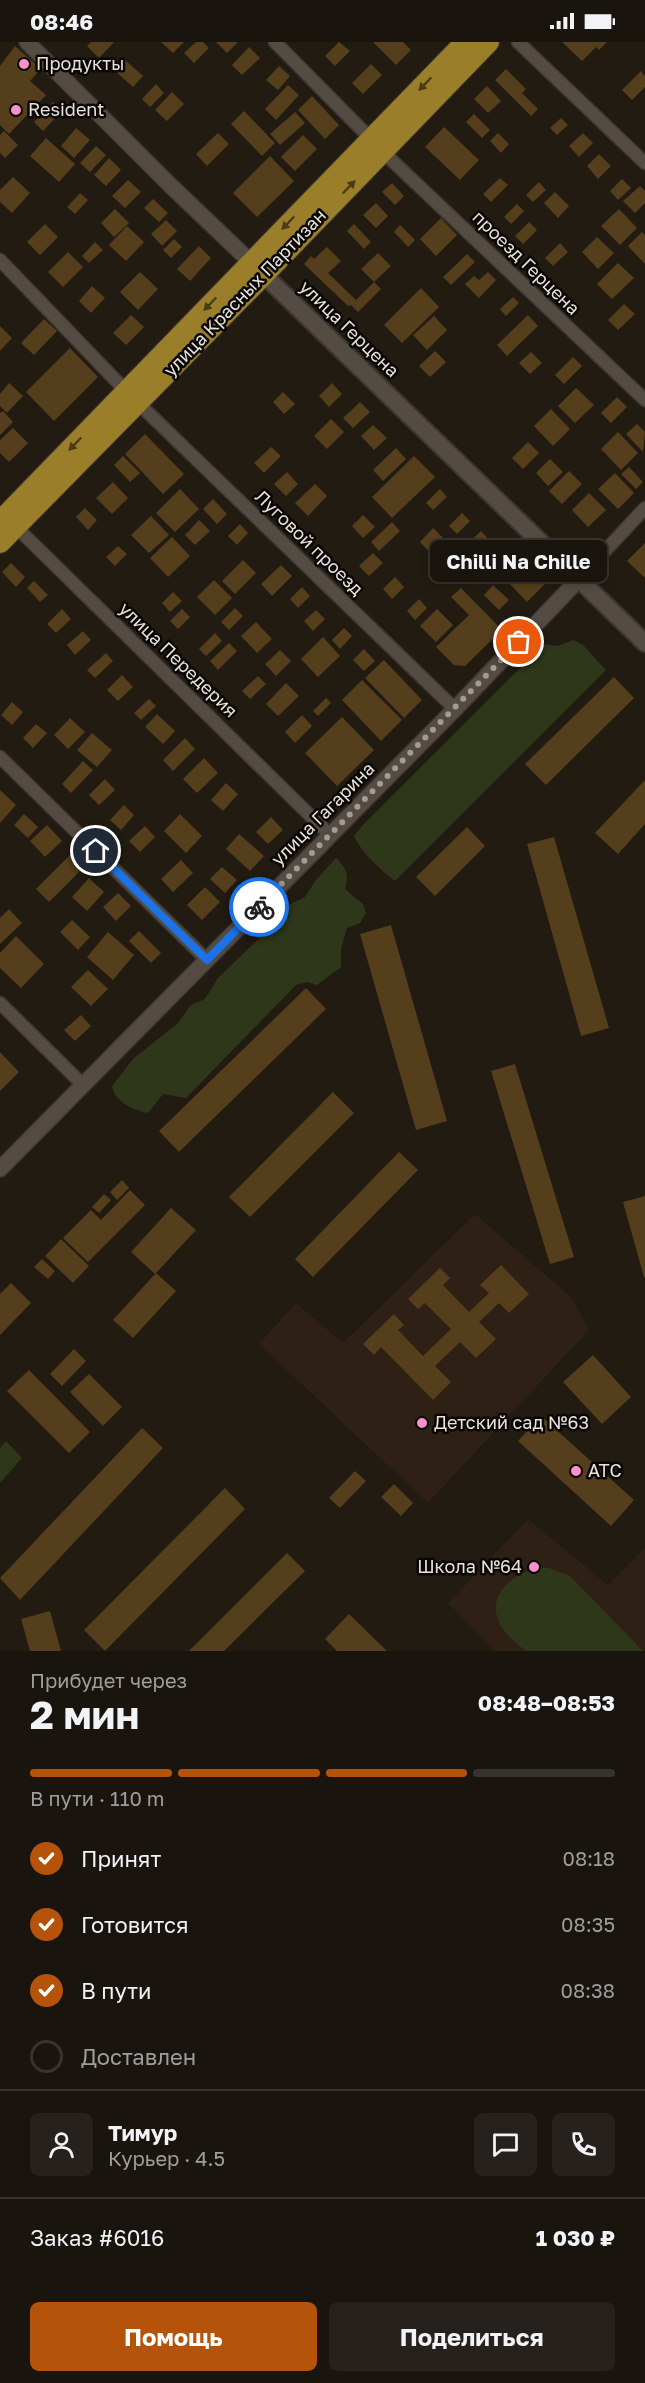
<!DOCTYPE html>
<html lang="ru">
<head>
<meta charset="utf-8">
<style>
  body { margin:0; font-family:"Golos Text",sans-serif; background:#26211c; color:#f1f3f6; height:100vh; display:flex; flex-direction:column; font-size:22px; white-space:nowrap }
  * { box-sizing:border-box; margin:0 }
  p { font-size:20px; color:#9f9e9e }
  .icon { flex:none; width:33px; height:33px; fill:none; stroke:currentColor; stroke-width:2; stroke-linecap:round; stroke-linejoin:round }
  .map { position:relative; height:1609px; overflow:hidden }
  .details { display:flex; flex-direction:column; background:#19140e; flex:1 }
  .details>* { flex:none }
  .pin { position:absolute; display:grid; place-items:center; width:51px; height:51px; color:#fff; margin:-26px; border:3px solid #fff; border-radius:50%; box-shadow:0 2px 6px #0007 }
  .courier { position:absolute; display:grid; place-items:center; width:60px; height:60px; margin:-30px; border:4px solid #1a73e8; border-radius:50%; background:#fff; color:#222; box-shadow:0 2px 8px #0007 }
  .bubble { position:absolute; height:42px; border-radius:9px; background:#19140e; box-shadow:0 3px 9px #0003,0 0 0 2px #37332e; font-size:20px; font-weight:700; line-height:42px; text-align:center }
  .headline em { font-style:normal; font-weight:700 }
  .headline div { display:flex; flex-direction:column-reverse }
  .headline { display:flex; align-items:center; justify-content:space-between; height:102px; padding:0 30px }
  h1 { font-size:39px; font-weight:700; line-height:45px }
  .bar { display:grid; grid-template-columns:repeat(4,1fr); gap:9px 6px; align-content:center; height:72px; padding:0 30px }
  .bar i { height:8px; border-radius:4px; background:#37332e }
  .bar .active { background:#b45309 }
  .bar p { grid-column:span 4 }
  .line { display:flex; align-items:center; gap:15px; padding:0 30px; border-top:2px solid #37332e }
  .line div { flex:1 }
  .round { display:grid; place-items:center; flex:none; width:63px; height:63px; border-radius:9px; background:#26211c }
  ol { padding:0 30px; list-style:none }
  li { display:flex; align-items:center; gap:18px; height:66px }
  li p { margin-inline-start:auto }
  li .icon { padding:6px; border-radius:50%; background:#b45309; color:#fff; stroke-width:4 }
  li:last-child { color:#9f9e9e }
  li i { width:33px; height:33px; border:3px solid #37332e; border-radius:50% }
  .cta { display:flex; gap:12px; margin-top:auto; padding:12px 30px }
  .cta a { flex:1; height:69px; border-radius:9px; background:#b45309; color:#fff; font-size:24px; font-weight:700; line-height:69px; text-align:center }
  .cta a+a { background:#26211c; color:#f1f3f6 }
  .status { display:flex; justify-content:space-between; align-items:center; height:42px; padding:0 30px; background:#19140e; direction:ltr }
  .status svg { height:16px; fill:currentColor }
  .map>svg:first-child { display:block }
  .education { fill:#2e2014 }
  .green { fill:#2f371b }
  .building { fill:#543e1c }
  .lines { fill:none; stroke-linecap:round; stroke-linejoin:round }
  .minor-casing { stroke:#3b3631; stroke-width:15 }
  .tertiary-casing { stroke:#3b3631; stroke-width:18 }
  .secondary-casing { stroke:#3b3631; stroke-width:20 }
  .trunk-casing { stroke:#3b3631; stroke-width:22 }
  .minor { stroke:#544c42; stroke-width:12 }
  .tertiary { stroke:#544c42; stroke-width:15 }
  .secondary { stroke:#544c42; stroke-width:16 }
  .trunk { stroke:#9a7e29; stroke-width:20 }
  .oneway { fill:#4a3c15 }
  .done { stroke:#a19c95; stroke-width:6; stroke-dasharray:0 10.8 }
  .route { stroke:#1a73e8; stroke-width:8 }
  .poi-dot { fill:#f890cc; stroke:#090604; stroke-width:2 }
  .labels { text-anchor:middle; stroke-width:5; stroke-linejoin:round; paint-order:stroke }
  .poi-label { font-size:18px; fill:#e6e2dc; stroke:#090604; text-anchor:start }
  .street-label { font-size:18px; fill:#e6e2dc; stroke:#090604 }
</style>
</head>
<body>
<div class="status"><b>08:46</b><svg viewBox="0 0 49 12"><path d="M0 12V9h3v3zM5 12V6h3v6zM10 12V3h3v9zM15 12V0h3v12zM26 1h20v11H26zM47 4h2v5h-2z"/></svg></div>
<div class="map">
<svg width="645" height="1609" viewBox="0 0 645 1609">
  <rect width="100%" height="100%" fill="#211b12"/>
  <g class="education">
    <polygon points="475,1172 571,1255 589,1288 428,1461 259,1302 296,1261 343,1301"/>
    <polygon points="528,1477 608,1543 645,1506 645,1609 495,1609 448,1561"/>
  </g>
  <g class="green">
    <path d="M573,598l10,5 23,25 -211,211c-16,-13 -32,-26 -41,-45l9,-11 181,-181 14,2z"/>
    <path d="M336,816c11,11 13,16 9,31l18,15 3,9 -6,10 -13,5 -6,21v18l-24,18 -10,-3 -11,3 -110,113 -23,-4 -15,19c-15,-3 -33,-11 -36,-27l21,-27 45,-36 13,-18 14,-6 13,-21 49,-47 15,-23 23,-11 11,-17z"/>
    <polygon points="6,1399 22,1416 0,1441 0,1406"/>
    <path d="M538,1526h11l21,8 73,75h-118c-8,-8 -18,-15 -24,-25 -17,-29 11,-53 37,-58z"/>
  </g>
  <g class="building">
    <polygon points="91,0 114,0 99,16 87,4"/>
    <polygon points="161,0 184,0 173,11"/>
    <polygon points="196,0 203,0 209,6 194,21 184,11"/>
    <polygon points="216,0 238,0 227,11"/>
    <polygon points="339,0 350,9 335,24 325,14"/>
    <polygon points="373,0 403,0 411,8 396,23"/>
    <polygon points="562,0 607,0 599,8 596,5 582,19"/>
    <polygon points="15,4 41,27 30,39 46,53 9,92 0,83 0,24"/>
    <polygon points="249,5 260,16 242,33 232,23"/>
    <polygon points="125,18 143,34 133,45 115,29"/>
    <polygon points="371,22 382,33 363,52 352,41"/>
    <polygon points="279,24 290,34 278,48 266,38"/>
    <polygon points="506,27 526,47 522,51 538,67 531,74 495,38"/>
    <polygon points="641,29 645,34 645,45 632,58 622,48"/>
    <polygon points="156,42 164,51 150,65 142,57"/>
    <polygon points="288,43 299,53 276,78 265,67"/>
    <polygon points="487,44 501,59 488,71 474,57"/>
    <polygon points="172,50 184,62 167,79 155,68"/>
    <polygon points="312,54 339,83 325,97 298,68"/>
    <polygon points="53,60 62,69 43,89 34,80"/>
    <polygon points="244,69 275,101 262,114 231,82"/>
    <polygon points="295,70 305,81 280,103 270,92"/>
    <polygon points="474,72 490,88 482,96 466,80"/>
    <polygon points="561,76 568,83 557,93 550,86"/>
    <polygon points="444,85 479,118 460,138 425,105"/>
    <polygon points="76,86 90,98 74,116 61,104"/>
    <polygon points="4,89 18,103 5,116 0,111 0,93"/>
    <polygon points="218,91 229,102 207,124 196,112"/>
    <polygon points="498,91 509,102 501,111 490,99"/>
    <polygon points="583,91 593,101 579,115 569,104"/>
    <polygon points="303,93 317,107 295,129 281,115"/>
    <polygon points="46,96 75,122 59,140 30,114"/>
    <polygon points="96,104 106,113 90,130 80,121"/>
    <polygon points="599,112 611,124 598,137 587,124"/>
    <polygon points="270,114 294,139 257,175 233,151"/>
    <polygon points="109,116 121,128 106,144 94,133"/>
    <polygon points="13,135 30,151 12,171 0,160 0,148"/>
    <polygon points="500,136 508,143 491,160 483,152"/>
    <polygon points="622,137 631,146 618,158 610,149"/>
    <polygon points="128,138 141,150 125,166 112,154"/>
    <polygon points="539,140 546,148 533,160 526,153"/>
    <polygon points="392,141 404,154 395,163 382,150"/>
    <polygon points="640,144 645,149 645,161 635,171 623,159"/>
    <polygon points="555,150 569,164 558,176 544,161"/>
    <polygon points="80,151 88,158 75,172 67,165"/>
    <polygon points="153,157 168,171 159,180 144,166"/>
    <polygon points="376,161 388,174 376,186 363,173"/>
    <polygon points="517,162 524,169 511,182 504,175"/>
    <polygon points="115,167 129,181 114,195 101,181"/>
    <polygon points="619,167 637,186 620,203 601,184"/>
    <polygon points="441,176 457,193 436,214 420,197"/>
    <polygon points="166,178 177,189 162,204 151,192"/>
    <polygon points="529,180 537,188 523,202 515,194"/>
    <polygon points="45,182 58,195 40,213 27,200"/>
    <polygon points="354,182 371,200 364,207 347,189"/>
    <polygon points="400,183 415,198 408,205 394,190"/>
    <polygon points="127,184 144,200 126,219 109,203"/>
    <polygon points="642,190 645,193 645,222 628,204"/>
    <polygon points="597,195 614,211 598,227 582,210"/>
    <polygon points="174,197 182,205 171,216 163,208"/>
    <polygon points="95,200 103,208 89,221 82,214"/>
    <polygon points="560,201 568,210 553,224 545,216"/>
    <polygon points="199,204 211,216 190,239 177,227"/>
    <polygon points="327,205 341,219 328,231 356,258 374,240 361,227 378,211 391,224 374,240 381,247 358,270 351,263 348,264 304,222 311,214 314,217"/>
    <polygon points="68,210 83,225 63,245 48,230"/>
    <polygon points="467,212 475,220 451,243 443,235"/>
    <polygon points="618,221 634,236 612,257 597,242"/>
    <polygon points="140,230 158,247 138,268 120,250"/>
    <polygon points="488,230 496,238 479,256 465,242 474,234 479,238"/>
    <polygon points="92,244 105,256 91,271 79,259"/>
    <polygon points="421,246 439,265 402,301 384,283"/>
    <polygon points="513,255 519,261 506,274 500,267"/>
    <polygon points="624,262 635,272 618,288 608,278"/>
    <polygon points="131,273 144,285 126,303 113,291"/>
    <polygon points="528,273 538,284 507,314 497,303"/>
    <polygon points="434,274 447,288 427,308 413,293"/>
    <polygon points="44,277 57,289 34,313 21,301"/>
    <polygon points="0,284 12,296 0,309"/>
    <polygon points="70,306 98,335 54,379 26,350"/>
    <polygon points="435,309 446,320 430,335 419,324"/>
    <polygon points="531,310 542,321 530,332 519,321"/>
    <polygon points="573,315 582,324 564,342 555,333"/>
    <polygon points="9,341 23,354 7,371 0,364 0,352"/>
    <polygon points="332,341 342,352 329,365 319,354"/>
    <polygon points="576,346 594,363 575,381 558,364"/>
    <polygon points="283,350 295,362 284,372 273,360"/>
    <polygon points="617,355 627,365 611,381 601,371"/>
    <polygon points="360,360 370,370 353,386 343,376"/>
    <polygon points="551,367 570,387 553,404 534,384"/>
    <polygon points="3,369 13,380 0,393 0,371"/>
    <polygon points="331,377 344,390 327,407 314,394"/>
    <polygon points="637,382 645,390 643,410 626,392"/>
    <polygon points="373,383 387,396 374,408 361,394"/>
    <polygon points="13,386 28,401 9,420 0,411 0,398"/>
    <polygon points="618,390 638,411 621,428 601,407"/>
    <polygon points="145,392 184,432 163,452 125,412"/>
    <polygon points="528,400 539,411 523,427 512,416"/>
    <polygon points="271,405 281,414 264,431 254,421"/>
    <polygon points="396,406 406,417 383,439 373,428"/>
    <polygon points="123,414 140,431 130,440 114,423"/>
    <polygon points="414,414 435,435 392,476 372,455"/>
    <polygon points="550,417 563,430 548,444 536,431"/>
    <polygon points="629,425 643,440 636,447 621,432"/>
    <polygon points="569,429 582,442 562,462 549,449"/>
    <polygon points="287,430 298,442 286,454 274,442"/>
    <polygon points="615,431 634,451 618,467 598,447"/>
    <polygon points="113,440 128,456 112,472 96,456"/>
    <polygon points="315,442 327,454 308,474 295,461"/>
    <polygon points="180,447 199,467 175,490 156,471"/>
    <polygon points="440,447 447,455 433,468 426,461"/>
    <polygon points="589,451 606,468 588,485 572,468"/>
    <polygon points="213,457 227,472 217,482 203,467"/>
    <polygon points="85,466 97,478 88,488 76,475"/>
    <polygon points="462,471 470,479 457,492 449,484"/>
    <polygon points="363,473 375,485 363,496 352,484"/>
    <polygon points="151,474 169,493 149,511 131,493"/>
    <polygon points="199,478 210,489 195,503 185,493"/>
    <polygon points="392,480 400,489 379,509 371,500"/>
    <polygon points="240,482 248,491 237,503 228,494"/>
    <polygon points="433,486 452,505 438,519 420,500"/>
    <polygon points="481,489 491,500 471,519 461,509"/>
    <polygon points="172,495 190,514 168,535 150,516"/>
    <polygon points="645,501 645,536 627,519"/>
    <polygon points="118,504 127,512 115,524 106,515"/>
    <polygon points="373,511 383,521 369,534 359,524"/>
    <polygon points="243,518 256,531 235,552 222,539"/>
    <polygon points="503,519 512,528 501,539 491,530"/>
    <polygon points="11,521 25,535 16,545 2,530"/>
    <polygon points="476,521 488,533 477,543 465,531"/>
    <polygon points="525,521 545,542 527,560 507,539"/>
    <polygon points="281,523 292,534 272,554 261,542"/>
    <polygon points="395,535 404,545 392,557 383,547"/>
    <polygon points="214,538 232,556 215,573 197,555"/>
    <polygon points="34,539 48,553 40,560 27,546"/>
    <polygon points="493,543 509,558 499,568 484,553"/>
    <polygon points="302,545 310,554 298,566 290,557"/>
    <polygon points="461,546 502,588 465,624 454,623 436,605 469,573 451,555"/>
    <polygon points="173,550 182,559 170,570 162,561"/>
    <polygon points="419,557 427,566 415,578 407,569"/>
    <polygon points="235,566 243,574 229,588 221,580"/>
    <polygon points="62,567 71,577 56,591 47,582"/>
    <polygon points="182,567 190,575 178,587 170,579"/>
    <polygon points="437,567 453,583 436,600 420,584"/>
    <polygon points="316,568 325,577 313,589 304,579"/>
    <polygon points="256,580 272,597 257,611 241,594"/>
    <polygon points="344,586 352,594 340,607 332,598"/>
    <polygon points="83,589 91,598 75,613 67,603"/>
    <polygon points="215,591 222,599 206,614 199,607"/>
    <polygon points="323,595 340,614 318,635 301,617"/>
    <polygon points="229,601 237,609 218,628 210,619"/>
    <polygon points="364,607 375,619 364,629 353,618"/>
    <polygon points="280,608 291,619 276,634 265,622"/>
    <polygon points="106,611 113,619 95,636 87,628"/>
    <polygon points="384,618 422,658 404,676 365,636"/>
    <polygon points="122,633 133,645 118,659 107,648"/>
    <polygon points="258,634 266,642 250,657 242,649"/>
    <polygon points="614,635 634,656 546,743 525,722"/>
    <polygon points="362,638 402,678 381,699 342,658"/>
    <polygon points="286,641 299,654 278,674 266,662"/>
    <polygon points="326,656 331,661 318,674 313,669"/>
    <polygon points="149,657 156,664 141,678 134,671"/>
    <polygon points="12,660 23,670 12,683 1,673"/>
    <polygon points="157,672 175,689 163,702 145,685"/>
    <polygon points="302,673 312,684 295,701 285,690"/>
    <polygon points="342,675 374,708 337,744 305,711"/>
    <polygon points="70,676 85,690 68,707 54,693"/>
    <polygon points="36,682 47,691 33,706 23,696"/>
    <polygon points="92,691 112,708 97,725 77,708"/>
    <polygon points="185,696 195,707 173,729 163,718"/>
    <polygon points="204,716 218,731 197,751 183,737"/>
    <polygon points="83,719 93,728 71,751 62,742"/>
    <polygon points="105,737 115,748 99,763 89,753"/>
    <polygon points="645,738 645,782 618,812 595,791"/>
    <polygon points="226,741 238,752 223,769 211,758"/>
    <polygon points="0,748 16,763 0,781"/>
    <polygon points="124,763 134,773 121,788 110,778"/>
    <polygon points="24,772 38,785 28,796 14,783"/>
    <polygon points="180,772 202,794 186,811 164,789"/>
    <polygon points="271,775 283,788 268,802 256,790"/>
    <polygon points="47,783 62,799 45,815 30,799"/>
    <polygon points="145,784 155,795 140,810 129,799"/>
    <polygon points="467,785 485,804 435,854 416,835"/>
    <polygon points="239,792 264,814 250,829 226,807"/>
    <polygon points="554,795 609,986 581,994 527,802"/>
    <polygon points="75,808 88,821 49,860 36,847"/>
    <polygon points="181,818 193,831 173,850 161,837"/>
    <polygon points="222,825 237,838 225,851 210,837"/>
    <polygon points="89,836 104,850 87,869 72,855"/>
    <polygon points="205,845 220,860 202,878 187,863"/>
    <polygon points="118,851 131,864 116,879 103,865"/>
    <polygon points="9,867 22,881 0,902 0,876"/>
    <polygon points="72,878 90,895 78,908 60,890"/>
    <polygon points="391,883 447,1079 416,1088 360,892"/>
    <polygon points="139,889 161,911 151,921 129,899"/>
    <polygon points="108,890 134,913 113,938 87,915"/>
    <polygon points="16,894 44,922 21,946 0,926 0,911"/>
    <polygon points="88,928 108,947 91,964 71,945"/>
    <polygon points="306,946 326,967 179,1110 159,1089"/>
    <polygon points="81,973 91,984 75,999 64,988"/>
    <polygon points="0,1010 19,1030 0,1049"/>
    <polygon points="515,1022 574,1215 550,1222 491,1029"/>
    <polygon points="333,1050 354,1071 250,1175 229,1155"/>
    <polygon points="399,1110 418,1128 313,1235 295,1217"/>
    <polygon points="122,1138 129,1146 117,1158 110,1150"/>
    <polygon points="130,1148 145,1163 88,1220 63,1196 91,1168 101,1178"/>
    <polygon points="104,1152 111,1158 99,1171 92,1165"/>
    <polygon points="645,1154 645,1235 644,1235 623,1160"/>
    <polygon points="171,1166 196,1188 155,1232 131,1210"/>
    <polygon points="61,1197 89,1224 73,1241 45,1214"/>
    <polygon points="42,1217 55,1229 48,1237 34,1225"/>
    <polygon points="501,1223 529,1252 509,1271 499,1261 479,1280 496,1297 476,1316 460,1300 435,1324 451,1340 433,1358 381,1305 374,1313 363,1302 394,1272 404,1283 398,1288 423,1314 451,1287 425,1261 418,1267 408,1257 440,1226 450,1236 443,1243 469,1270 489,1251 480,1243"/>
    <polygon points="156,1231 176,1249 133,1296 113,1278"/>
    <polygon points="11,1241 31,1261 0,1293 0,1252"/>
    <polygon points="74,1307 86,1319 62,1344 50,1332"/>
    <polygon points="593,1313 631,1355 602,1382 563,1340"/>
    <polygon points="29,1328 90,1390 69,1411 7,1349"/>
    <polygon points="89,1332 122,1365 103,1384 70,1350"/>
    <polygon points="541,1374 634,1458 611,1484 518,1399"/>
    <polygon points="142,1386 163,1406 20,1558 0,1536"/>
    <polygon points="355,1429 366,1439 340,1466 329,1456"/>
    <polygon points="394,1442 413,1461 401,1474 381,1455"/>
    <polygon points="225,1446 245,1467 105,1609 84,1588"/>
    <polygon points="287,1511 305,1529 224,1609 189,1609"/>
    <polygon points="50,1569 61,1609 30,1609 21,1577"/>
    <polygon points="349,1572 387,1609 337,1609 325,1597"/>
  </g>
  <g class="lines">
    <defs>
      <g id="minor">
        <polyline points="275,0 371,97"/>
        <polyline points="518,0 645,121"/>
        <polyline points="383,110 645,358"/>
        <polyline points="0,218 126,349"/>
        <polyline points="138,361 455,667"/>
        <polyline points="12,481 330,793"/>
        <polyline points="579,537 645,466"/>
        <polyline points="0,715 207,918"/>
        <polyline points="0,961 83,1043"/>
      </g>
      <g id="tertiary">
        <polyline points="27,0 170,143 258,227"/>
        <polyline points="0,1127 455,667 579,537"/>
      </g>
      <polyline id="secondary" points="264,233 645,601"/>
      <g id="trunk">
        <polyline points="0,479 465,0"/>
        <polyline points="0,501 264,233 489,0"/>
      </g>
    </defs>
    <use href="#minor" class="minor-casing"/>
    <use href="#tertiary" class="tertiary-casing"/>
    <use href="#secondary" class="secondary-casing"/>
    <use href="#trunk" class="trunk-casing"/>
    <use href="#minor" class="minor"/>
    <use href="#tertiary" class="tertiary"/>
    <use href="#secondary" class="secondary"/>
    <use href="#trunk" class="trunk"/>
  </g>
  <defs><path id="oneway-solid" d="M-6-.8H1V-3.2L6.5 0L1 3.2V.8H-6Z" transform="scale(1.5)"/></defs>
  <g class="oneway">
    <use href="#oneway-solid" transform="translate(425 42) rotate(134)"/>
    <use href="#oneway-solid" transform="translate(349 145) rotate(-46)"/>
    <use href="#oneway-solid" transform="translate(288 181) rotate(134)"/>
    <use href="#oneway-solid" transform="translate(210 262) rotate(134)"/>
    <use href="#oneway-solid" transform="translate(75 402) rotate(134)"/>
  </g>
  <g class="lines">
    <polyline class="done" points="259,865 519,600"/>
    <polyline class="route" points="96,809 207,918 259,865"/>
  </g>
  <g class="poi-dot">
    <circle cx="24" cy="22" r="6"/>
    <circle cx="16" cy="68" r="6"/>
    <circle cx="422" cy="1381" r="6"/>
    <circle cx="576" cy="1429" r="6"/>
    <circle cx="534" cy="1525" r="6"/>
  </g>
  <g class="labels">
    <g class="poi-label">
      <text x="36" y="28">Продукты</text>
      <text x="28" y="74">Resident</text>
      <text x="434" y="1387">Детский сад №63</text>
      <text x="588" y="1435">АТС</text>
      <text x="522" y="1531" text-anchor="end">Школа №64</text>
    </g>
    <g class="street-label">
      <text transform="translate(526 221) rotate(44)" y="6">проезд Герцена</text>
      <text transform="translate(245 251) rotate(-46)" y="6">улица Красных Партизан</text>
      <text transform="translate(349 287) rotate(44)" y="6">улица Герцена</text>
      <text transform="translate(309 501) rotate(44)" y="6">Луговой проезд</text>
      <text transform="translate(178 618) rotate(44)" y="6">улица Передерия</text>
      <text transform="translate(323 772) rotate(-45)" y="6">улица Гагарина</text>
    </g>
  </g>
</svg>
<div class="pin" style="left:519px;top:600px;background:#ea580c"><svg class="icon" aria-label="bag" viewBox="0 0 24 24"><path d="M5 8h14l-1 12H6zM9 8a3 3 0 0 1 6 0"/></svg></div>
<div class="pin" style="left:96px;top:809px;background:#1f2937"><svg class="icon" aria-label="home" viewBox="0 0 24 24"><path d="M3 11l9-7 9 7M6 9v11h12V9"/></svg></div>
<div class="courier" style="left:259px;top:865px"><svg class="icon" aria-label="bike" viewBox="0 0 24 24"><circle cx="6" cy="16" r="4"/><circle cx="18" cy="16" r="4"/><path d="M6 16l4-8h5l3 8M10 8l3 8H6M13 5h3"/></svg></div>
<div class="bubble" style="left:430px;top:498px;width:177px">Chilli Na Chille</div>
</div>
<section class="details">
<div class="headline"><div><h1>2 мин</h1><p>Прибудет через</p></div><em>08:48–08:53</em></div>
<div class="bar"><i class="active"></i><i class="active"></i><i class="active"></i><i></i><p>В пути · 110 m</p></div>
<ol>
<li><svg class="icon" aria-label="check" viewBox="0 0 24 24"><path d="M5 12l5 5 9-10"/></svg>Принят<p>08:18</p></li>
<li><svg class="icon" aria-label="check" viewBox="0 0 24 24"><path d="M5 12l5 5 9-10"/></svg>Готовится<p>08:35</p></li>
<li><svg class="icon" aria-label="check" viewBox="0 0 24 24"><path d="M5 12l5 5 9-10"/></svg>В пути<p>08:38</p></li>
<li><i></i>Доставлен</li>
</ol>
<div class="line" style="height:108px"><a class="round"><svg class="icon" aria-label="person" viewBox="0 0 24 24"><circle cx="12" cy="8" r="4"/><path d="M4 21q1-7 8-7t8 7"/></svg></a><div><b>Тимур</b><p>Курьер · 4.5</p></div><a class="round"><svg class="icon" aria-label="chat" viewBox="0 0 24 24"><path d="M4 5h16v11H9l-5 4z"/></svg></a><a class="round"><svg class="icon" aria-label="phone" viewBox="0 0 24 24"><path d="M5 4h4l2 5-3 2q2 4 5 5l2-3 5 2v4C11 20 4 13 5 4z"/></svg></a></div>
<div class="line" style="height:78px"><div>Заказ #6016</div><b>1 030 ₽</b></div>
<div class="cta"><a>Помощь</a><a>Поделиться</a></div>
</section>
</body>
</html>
